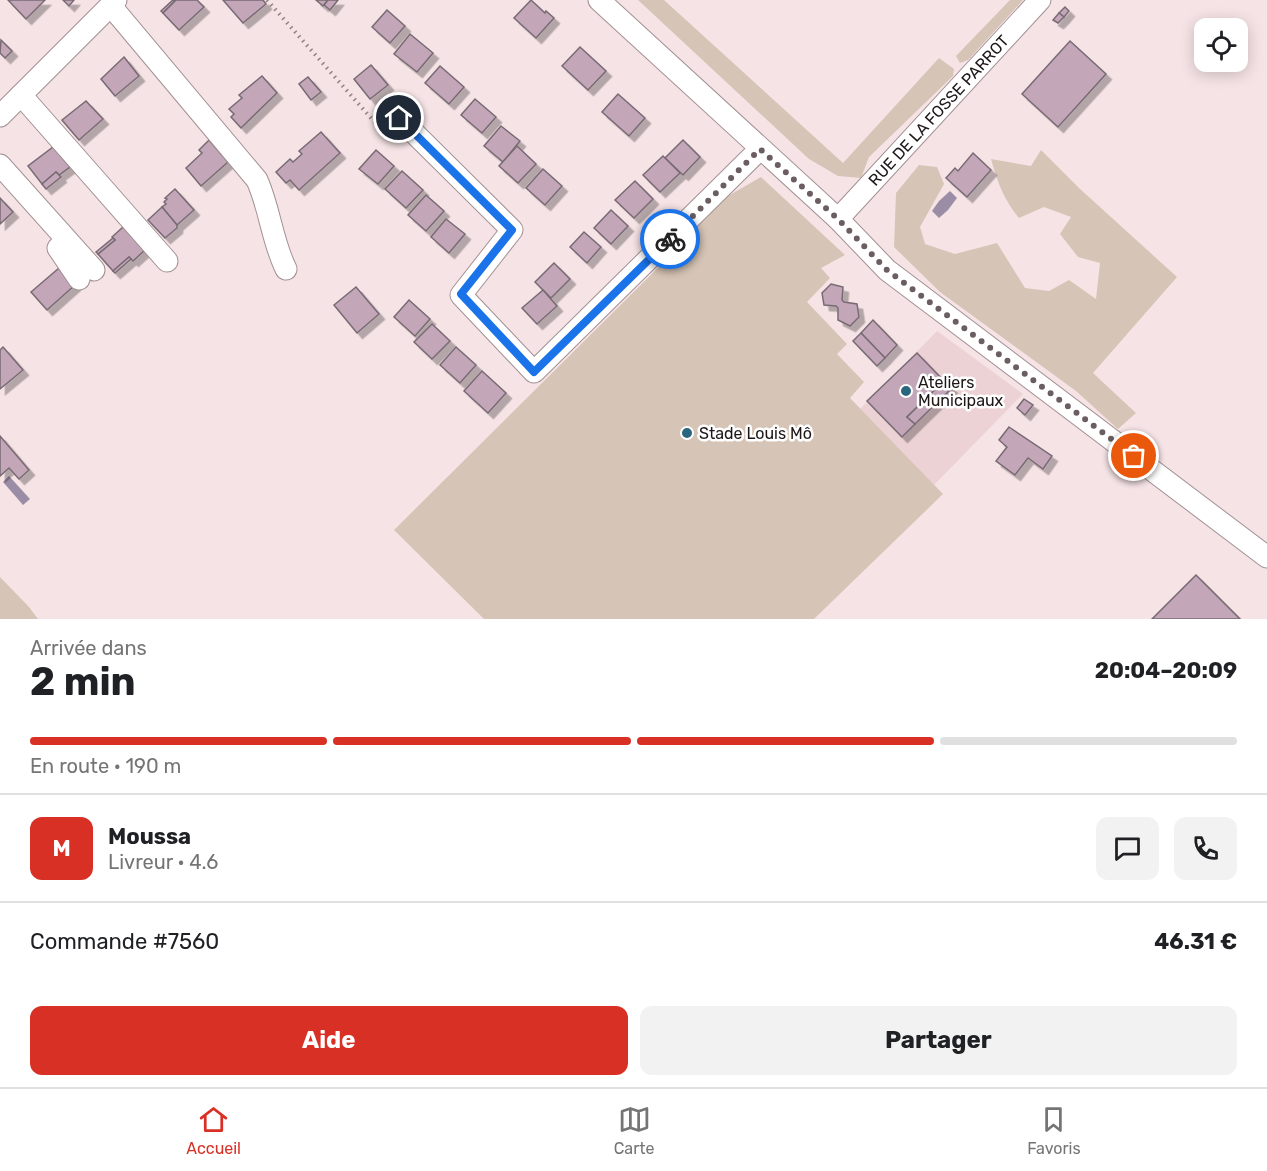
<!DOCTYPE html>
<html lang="fr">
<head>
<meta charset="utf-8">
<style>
  body { margin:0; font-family:Rubik,sans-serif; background:#f2f2f2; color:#202124; height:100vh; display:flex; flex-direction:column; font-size:22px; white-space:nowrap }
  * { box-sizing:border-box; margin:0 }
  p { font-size:20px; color:#757577 }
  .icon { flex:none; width:33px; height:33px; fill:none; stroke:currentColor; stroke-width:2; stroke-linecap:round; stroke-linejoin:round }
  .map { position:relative; height:619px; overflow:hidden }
  .sheet { display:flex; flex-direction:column; background:#fff; flex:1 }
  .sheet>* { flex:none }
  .fabs { position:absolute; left:1194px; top:18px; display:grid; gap:12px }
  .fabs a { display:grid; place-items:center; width:54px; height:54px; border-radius:12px; background:#fff; box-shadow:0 3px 15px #0003; font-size:30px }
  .pin { position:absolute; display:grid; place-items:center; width:51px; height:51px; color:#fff; margin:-26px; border:3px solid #fff; border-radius:50%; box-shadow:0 2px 6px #0007 }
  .courier { position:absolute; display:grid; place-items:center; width:60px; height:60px; margin:-30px; border:4px solid #1a73e8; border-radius:50%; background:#fff; color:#222; box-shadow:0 2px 8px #0007 }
  .overview em { font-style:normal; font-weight:700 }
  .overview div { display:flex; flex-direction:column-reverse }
  .overview { display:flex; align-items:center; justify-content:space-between; height:102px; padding:0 30px }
  h1 { font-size:39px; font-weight:700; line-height:45px }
  .bar { display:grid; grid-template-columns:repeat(4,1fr); gap:9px 6px; align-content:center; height:72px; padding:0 30px }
  .bar i { height:8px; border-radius:4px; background:#e0e0e0 }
  .bar .on { background:#d93025 }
  .bar p { grid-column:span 4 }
  .line { display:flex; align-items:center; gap:15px; padding:0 30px; border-top:2px solid #e0e0e0 }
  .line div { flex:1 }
  .round { display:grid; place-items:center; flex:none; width:63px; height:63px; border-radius:12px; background:#f2f2f2 }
  .button { display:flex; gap:12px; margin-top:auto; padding:12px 30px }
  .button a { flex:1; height:69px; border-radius:12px; background:#d93025; color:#fff; font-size:24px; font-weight:700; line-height:69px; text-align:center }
  .button a+a { background:#f2f2f2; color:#202124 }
  .tabs { display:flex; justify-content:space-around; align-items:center; height:84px; border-top:2px solid #e0e0e0; background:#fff; font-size:16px; color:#757577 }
  .tabs a { display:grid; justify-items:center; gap:3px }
  .tabs .on { color:#d93025 }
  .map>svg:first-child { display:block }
  .built { fill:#edd2d5 }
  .green { fill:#d6c5b6 }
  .water { fill:#9c8da6 }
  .building { fill:#c3a7b9; stroke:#786a73; stroke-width:1.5; filter:url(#shadow) }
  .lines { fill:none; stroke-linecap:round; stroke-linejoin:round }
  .minor-casing { stroke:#a29193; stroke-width:23 }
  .path { stroke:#908384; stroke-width:4; stroke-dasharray:1.5 4.5; stroke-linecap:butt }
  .minor { stroke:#fff; stroke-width:21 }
  .done { stroke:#6a5e60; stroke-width:6; stroke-dasharray:0 10.8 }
  .route { stroke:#1a73e8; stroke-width:8 }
  .poi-dot { fill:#2a667d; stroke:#fff; stroke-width:2 }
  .labels { text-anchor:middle; stroke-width:5; stroke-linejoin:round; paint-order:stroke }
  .street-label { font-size:16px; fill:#1e1718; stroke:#fff }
  .poi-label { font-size:16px; fill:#1e1718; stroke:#fff; text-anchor:start }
</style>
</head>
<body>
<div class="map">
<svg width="1267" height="619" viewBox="0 0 1267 619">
  <defs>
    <filter id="shadow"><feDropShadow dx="5.5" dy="5.5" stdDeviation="0" flood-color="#0004"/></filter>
  </defs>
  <rect width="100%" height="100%" fill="#f6e3e5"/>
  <polygon class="built" points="937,331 1023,394 934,485 860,409"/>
  <g class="green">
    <polygon points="638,0 664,0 843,163 939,58 954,69 953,76 869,157 861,178 838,176 809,159"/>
    <polygon points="1010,0 1023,0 968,60 960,63 956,56"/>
    <path d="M1041,150l38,38 98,89 -84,96 43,40 -18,16 -42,-38 -136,-99 -46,-45 2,-54 23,-28 18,2 7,17 -24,43 5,17 30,10 42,-11 28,45 24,3 20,-11 27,19 4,-36 -22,-6 -18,-23 11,-17 -27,-10 -25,11c-16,-20 -21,-35 -28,-59l40,7z"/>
    <polygon points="761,177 845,255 821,268 830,278 807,302 847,344 837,354 864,382 850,398 943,494 814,619 484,619 394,530 691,235 721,200"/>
    <polygon points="0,577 29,607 38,619 0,619"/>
  </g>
  <g class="water">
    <polygon points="950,191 957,198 948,210 939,218 932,211 939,201"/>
    <polygon points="9,476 30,499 23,505 3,482"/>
  </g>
  <g class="building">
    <polygon points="8,0 45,0 26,19"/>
    <polygon points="63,0 74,0 69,6"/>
    <polygon points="173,0 175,1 163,13 161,11"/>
    <polygon points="174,0 197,0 204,7 179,30 163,13 175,1"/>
    <polygon points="223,0 263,0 266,4 243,23"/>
    <polygon points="316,0 328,0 323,6"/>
    <polygon points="328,0 338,0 330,10 324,5"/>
    <polygon points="531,0 545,13 546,11 554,18 536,38 514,18"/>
    <polygon points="1065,7 1069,11 1064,17 1059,13"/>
    <polygon points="387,10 405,26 390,43 372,27"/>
    <polygon points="1059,13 1064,17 1058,23 1053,20"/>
    <polygon points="410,34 433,53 417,72 394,54"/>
    <polygon points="1,40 12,51 5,58 0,53"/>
    <polygon points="1070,41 1106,74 1058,127 1022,94"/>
    <polygon points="580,47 606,71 588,90 562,66"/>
    <polygon points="124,57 139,76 115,96 101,79"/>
    <polygon points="371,65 388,85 370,99 354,79"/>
    <polygon points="440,66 464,87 449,104 425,83"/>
    <polygon points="262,76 277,93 241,128 231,117 234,114 229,109 242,98 239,95"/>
    <polygon points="308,77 321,92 311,100 299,84"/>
    <polygon points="618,94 645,118 629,136 602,112"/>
    <polygon points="475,99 496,117 482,133 461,115"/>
    <polygon points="86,101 103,119 79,140 62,120"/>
    <polygon points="501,126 520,141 503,162 484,146"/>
    <polygon points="321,132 340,153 299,190 290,180 286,183 276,172 290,159 293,162 302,154 299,151"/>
    <polygon points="209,140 228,162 201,186 186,168 202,153 199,150"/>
    <polygon points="683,140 700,157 683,175 665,158"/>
    <polygon points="517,146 536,164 518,183 499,166"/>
    <polygon points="53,147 70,167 59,175 56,172 42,184 28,166"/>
    <polygon points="376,150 394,166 378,184 359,169"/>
    <polygon points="973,153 991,170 967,197 946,178 955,168 958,171"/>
    <polygon points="663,156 680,173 660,192 643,175"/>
    <polygon points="543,169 562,186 545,205 526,188"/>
    <polygon points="402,171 423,190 406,208 385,189"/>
    <polygon points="56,172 61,177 46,189 42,184"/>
    <polygon points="635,181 653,199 634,218 615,200"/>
    <polygon points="175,189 194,210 177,225 162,207 166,204 164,202 167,199 165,198"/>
    <polygon points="426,195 444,211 426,231 408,215"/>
    <polygon points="0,198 13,212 0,224"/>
    <polygon points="162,207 177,225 177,228 165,238 148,220"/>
    <polygon points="611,210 628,226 611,244 594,228"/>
    <polygon points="446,219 465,234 449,253 431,237"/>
    <polygon points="123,227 145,250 133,261 129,257 113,271 98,254 115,240 112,237"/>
    <polygon points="584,232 601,247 587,263 570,247"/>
    <polygon points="113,238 115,240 98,254 96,252"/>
    <polygon points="129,257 131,259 115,273 113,271"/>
    <polygon points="554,263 570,279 551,298 535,282"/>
    <polygon points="59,268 75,285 47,310 31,292"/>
    <polygon points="831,284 843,287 842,300 844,302 857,304 859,317 850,326 838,320 838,308 836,306 824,305 822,293"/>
    <polygon points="356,287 379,314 357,333 334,305"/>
    <polygon points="543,290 557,306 537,324 522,308"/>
    <polygon points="409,300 430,319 415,336 394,317"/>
    <polygon points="873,320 897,345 885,358 861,333"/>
    <polygon points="432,324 450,341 432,359 414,342"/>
    <polygon points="861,333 885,358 877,366 853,341"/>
    <polygon points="3,347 23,370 0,389 0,350"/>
    <polygon points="456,347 476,365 460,383 440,365"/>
    <polygon points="917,353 944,381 907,417 915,424 902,437 867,401"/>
    <polygon points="482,371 506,393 488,413 464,391"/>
    <polygon points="944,381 952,388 915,424 907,417"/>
    <polygon points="1024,399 1033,405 1025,415 1017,408"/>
    <polygon points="1009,427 1052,456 1043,469 1028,458 1015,475 996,461 1007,447 999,440"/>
    <polygon points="0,436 29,470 19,479 9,468 0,476"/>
    <polygon points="1196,575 1240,619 1152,619"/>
  </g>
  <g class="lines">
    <defs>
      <g id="minor">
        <polyline points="599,0 838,219 887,270 1267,557"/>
        <path d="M111,6l146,174c13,29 15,61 29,89"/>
        <polyline points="21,95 167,261"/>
        <polyline points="0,116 116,0"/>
        <polyline points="399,118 512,230 461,295 534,372 760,149"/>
        <polyline points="0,165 94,270"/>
        <path id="s1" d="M838,219l202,-219"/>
        <polyline points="58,248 79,279"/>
      </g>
    </defs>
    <use href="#minor" class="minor-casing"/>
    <polyline class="path" points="267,0 379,127 382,126"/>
    <use href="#minor" class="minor"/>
  </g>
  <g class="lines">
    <polyline class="done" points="670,239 760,149 838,219 887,270 1134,456"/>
    <polyline class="route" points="399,118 512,230 461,294 534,372 670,239"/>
  </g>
  <g class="poi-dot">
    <circle cx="906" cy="391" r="6"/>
    <circle cx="687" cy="433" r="6"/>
  </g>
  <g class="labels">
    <g class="street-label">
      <text dy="6" stroke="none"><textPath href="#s1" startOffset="148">RUE DE LA FOSSE PARROT</textPath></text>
    </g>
    <g class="poi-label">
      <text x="918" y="388">Ateliers<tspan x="918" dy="18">Municipaux</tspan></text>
      <text x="699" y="439">Stade Louis Mô</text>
    </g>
  </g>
</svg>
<div class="fabs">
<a><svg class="icon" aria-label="locate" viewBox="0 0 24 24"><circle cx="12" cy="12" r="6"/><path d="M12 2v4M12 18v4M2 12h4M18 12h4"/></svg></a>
</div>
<div class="pin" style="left:1134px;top:456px;background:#ea580c"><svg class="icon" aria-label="bag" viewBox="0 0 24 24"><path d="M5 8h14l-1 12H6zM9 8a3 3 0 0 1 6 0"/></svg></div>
<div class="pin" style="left:399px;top:118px;background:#1f2937"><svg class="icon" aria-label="home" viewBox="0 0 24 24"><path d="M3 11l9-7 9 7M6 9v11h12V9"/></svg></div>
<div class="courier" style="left:670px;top:239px"><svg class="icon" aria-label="bike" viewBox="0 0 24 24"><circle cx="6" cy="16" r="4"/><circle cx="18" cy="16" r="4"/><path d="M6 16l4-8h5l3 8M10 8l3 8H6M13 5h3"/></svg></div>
</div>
<section class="sheet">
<div class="overview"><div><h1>2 min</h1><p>Arrivée dans</p></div><em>20:04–20:09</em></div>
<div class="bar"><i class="on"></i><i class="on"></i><i class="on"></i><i></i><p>En route · 190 m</p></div>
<div class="line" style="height:108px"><b class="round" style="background:#d93025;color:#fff">M</b><div><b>Moussa</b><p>Livreur · 4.6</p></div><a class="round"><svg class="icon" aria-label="chat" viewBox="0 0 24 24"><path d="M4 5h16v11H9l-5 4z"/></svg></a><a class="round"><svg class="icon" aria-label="phone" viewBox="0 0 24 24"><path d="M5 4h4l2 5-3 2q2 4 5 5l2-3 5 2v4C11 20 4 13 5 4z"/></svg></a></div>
<div class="line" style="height:78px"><div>Commande #7560</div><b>46.31 €</b></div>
<div class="button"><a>Aide</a><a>Partager</a></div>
</section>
<nav class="tabs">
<a class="on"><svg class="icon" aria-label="home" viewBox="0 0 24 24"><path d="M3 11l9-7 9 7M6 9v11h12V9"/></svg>Accueil</a>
<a><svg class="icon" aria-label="map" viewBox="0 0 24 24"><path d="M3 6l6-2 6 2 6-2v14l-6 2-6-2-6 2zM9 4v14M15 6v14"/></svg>Carte</a>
<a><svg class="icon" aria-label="saved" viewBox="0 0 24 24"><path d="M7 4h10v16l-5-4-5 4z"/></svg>Favoris</a>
</nav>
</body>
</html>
